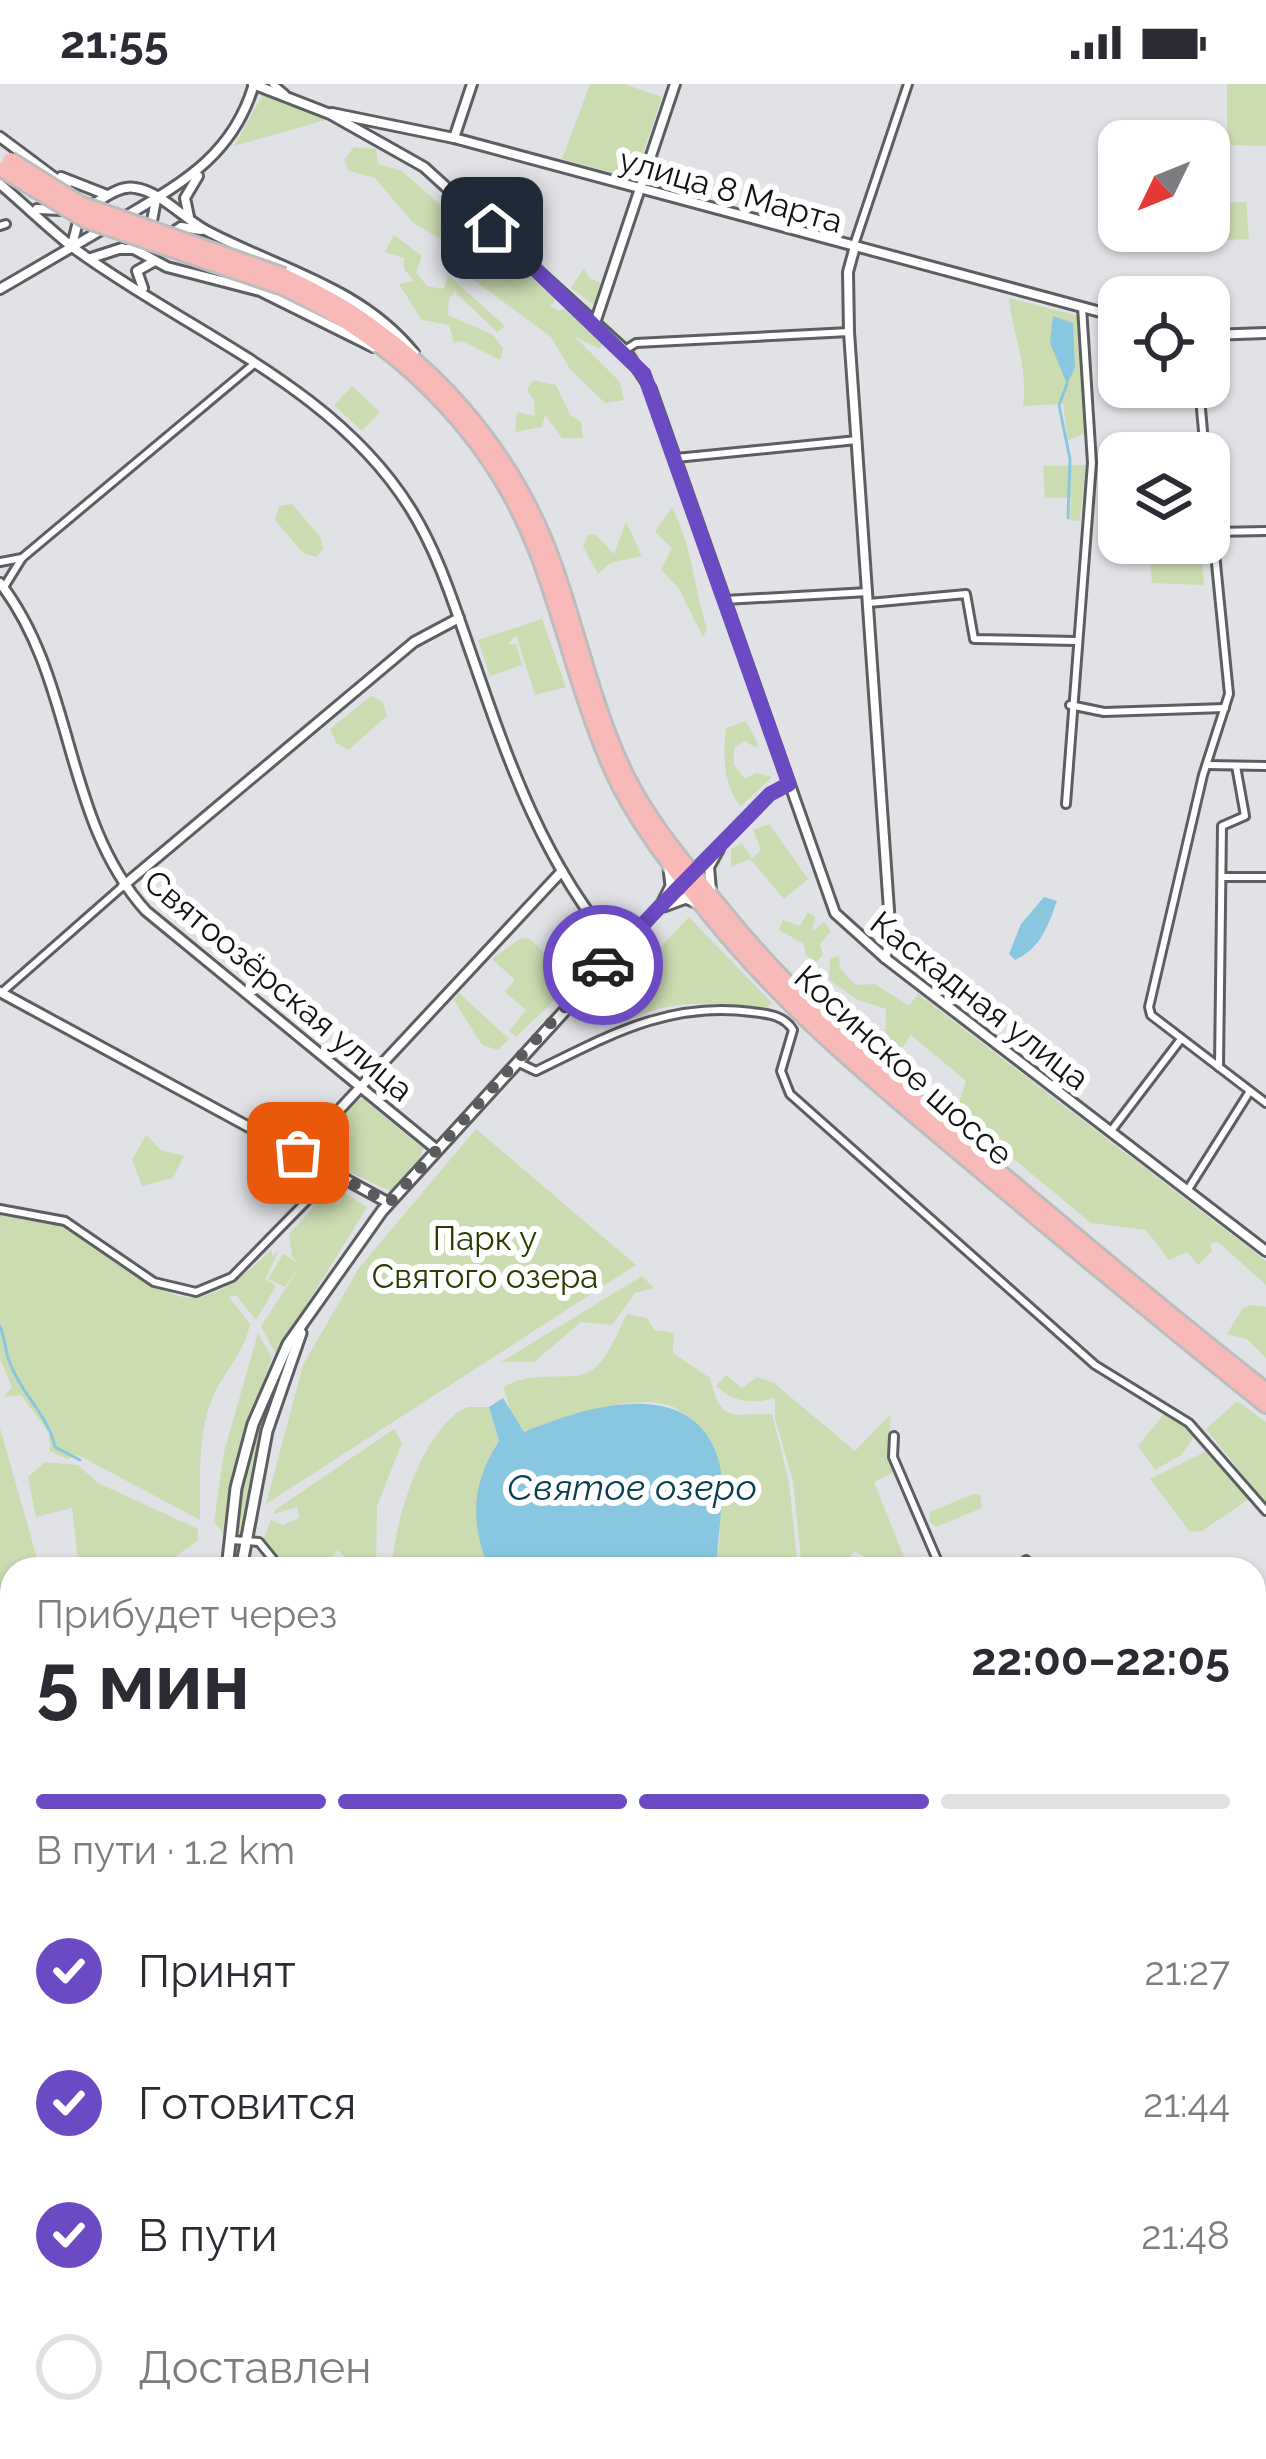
<!DOCTYPE html>
<html lang="ru">
<head>
<meta charset="utf-8">
<style>
  body { margin:0; font-family:Raleway,sans-serif; background:#f7f7f7; color:#2b2b33; height:100vh; display:flex; flex-direction:column; font-size:45px; white-space:nowrap }
  * { box-sizing:border-box; margin:0 }
  p { font-size:39px; color:#7c7c81 }
  .icon { flex:none; width:66px; height:66px; fill:none; stroke:currentColor; stroke-width:2; stroke-linecap:round; stroke-linejoin:round }
  .map { position:relative; flex:1; overflow:hidden }
  .details { position:absolute; left:0px; top:1473px; width:1266px; height:903px; display:flex; flex-direction:column; background:#fff; border-radius:36px 36px 0 0; box-shadow:0 3px 9px #0004 }
  .details>* { flex:none }
  .needle { width:78px; rotate:227deg }
  .controls { position:absolute; left:1098px; top:36px; display:grid; gap:24px }
  .controls a { display:grid; place-items:center; width:132px; height:132px; border-radius:24px; background:#fff; box-shadow:0 3px 9px #0004; font-size:60px }
  .pin { position:absolute; display:grid; place-items:center; width:102px; height:102px; color:#fff; margin:-51px; border-radius:24px; box-shadow:0 6px 18px #0006 }
  .courier { position:absolute; display:grid; place-items:center; width:120px; height:120px; margin:-60px; border:9px solid #6c4ac3; border-radius:50%; background:#fff; color:#222; box-shadow:0 3px 15px #0007 }
  .head em { font-style:normal; font-weight:700 }
  .head div { display:flex; flex-direction:column-reverse }
  .head { display:flex; align-items:center; justify-content:space-between; height:204px; padding:0 36px }
  h1 { font-size:78px; font-weight:700; line-height:90px }
  .bar { display:grid; grid-template-columns:repeat(4,1fr); gap:18px 12px; align-content:center; height:144px; padding:0 36px }
  .bar i { height:15px; border-radius:9px; background:#e1e1e2 }
  .bar .active { background:#6c4ac3 }
  .bar p { grid-column:span 4 }
  ol { padding:0 36px; list-style:none }
  li { display:flex; align-items:center; gap:36px; height:132px }
  li p { margin-inline-start:auto }
  li .icon { padding:12px; border-radius:50%; background:#6c4ac3; color:#fff; stroke-width:4 }
  li:last-child { color:#7c7c81 }
  li i { width:66px; height:66px; border:6px solid #e1e1e2; border-radius:50% }
  .status { display:flex; justify-content:space-between; align-items:center; height:84px; padding:0 60px; background:#fff; direction:ltr }
  .status svg { height:33px; fill:currentColor }
  .map>svg:first-child { display:block }
  .green { fill:#ccdcb1 }
  .water { fill:#89c7e0 }
  .lines { fill:none; stroke-linecap:round; stroke-linejoin:round }
  .stream { stroke:#89c7e0; stroke-width:3 }
  .minor-casing { stroke:#5c5e61; stroke-width:12 }
  .tertiary-casing { stroke:#5c5e61; stroke-width:14 }
  .secondary-casing { stroke:#5c5e61; stroke-width:15 }
  .trunk-casing { stroke:#bdbdbd; stroke-width:20 }
  .minor { stroke:#fff; stroke-width:6 }
  .tertiary { stroke:#fff; stroke-width:8 }
  .secondary { stroke:#fff; stroke-width:9 }
  .trunk { stroke:#f7bab8; stroke-width:14 }
  .trunk-bridge-casing { stroke:#bdbdbd; stroke-width:20; stroke-linecap:butt }
  .trunk-bridge { stroke:#f7bab8; stroke-width:14 }
  .done { stroke:#5b5b5e; stroke-width:12; stroke-dasharray:0 21.6 }
  .route { stroke:#6c4ac3; stroke-width:15 }
  .labels { text-anchor:middle; stroke-width:12; stroke-linejoin:round; paint-order:stroke }
  .street-label { font-size:33px; fill:#131315; stroke:#fff }
  .park-label { font-size:33px; fill:#2a3a00; stroke:#fff }
  .water-label { font-size:36px; font-style:italic; fill:#084052; stroke:#fff }
</style>
</head>
<body>
<div class="status"><b>21:55</b><svg viewBox="0 0 49 12"><path d="M0 12V9h3v3zM5 12V6h3v6zM10 12V3h3v9zM15 12V0h3v12zM26 1h20v11H26zM47 4h2v5h-2z"/></svg></div>
<div class="map">
<svg width="1266" height="2375" viewBox="0 0 1266 2375">
  <rect width="100%" height="100%" fill="#e0e2e6"/>
  <g class="green">
    <polygon points="590,0 624,0 662,13 642,72 616,90 562,75"/>
    <polygon points="1227,0 1266,0 1266,62 1227,61"/>
    <polygon points="263,10 329,35 234,62"/>
    <polygon points="354,63 376,65 378,80 402,87 515,187 526,194 538,191 557,214 550,222 559,227 570,223 605,259 599,265 574,252 620,298 624,316 605,319 570,285 551,253 471,194 450,160 413,139 375,94 349,87 344,76"/>
    <polygon points="1246,118 1249,155 1145,160 1144,147 1209,147 1209,119"/>
    <polygon points="394,151 422,172 416,188 427,202 444,205 448,191 505,242 497,248 455,208 449,214 448,231 492,250 503,264 500,276 462,257 454,259 449,241 422,236 399,200 414,197 404,185 404,174 385,168"/>
    <polygon points="584,184 589,194 604,200 596,222 571,204"/>
    <path d="M1009,214l70,18 9,107 -1,10 -19,7 -5,-36 -40,2c5,-44 -9,-64 -14,-108z"/>
    <polygon points="1227,263 1228,307 1207,308 1209,264"/>
    <polygon points="533,296 556,301 570,331 581,338 583,354 562,354 545,331 542,343 515,348 517,328 535,332 534,316 527,306"/>
    <polygon points="352,302 380,328 362,347 334,321"/>
    <polygon points="1086,381 1080,437 1070,436 1071,414 1045,414 1043,382"/>
    <polygon points="292,420 321,454 323,465 316,473 303,469 275,436 279,422"/>
    <path d="M672,423c20,39 22,81 35,122l-4,8 -24,-48 -18,-20 11,-21 -17,-16z"/>
    <polygon points="626,438 642,472 610,479 598,490 583,462 588,451 596,451 614,470"/>
    <polygon points="1148,459 1200,459 1204,501 1152,499"/>
    <polygon points="542,535 566,603 535,611 516,551 508,560 516,560 522,581 490,592 478,556"/>
    <polygon points="371,612 383,618 387,632 348,666 336,659 330,645"/>
    <path d="M746,637l12,23 -2,4 -11,-7 -11,7v17l11,14 11,-6 16,4 -31,29c-18,-18 -18,-54 -15,-78z"/>
    <polygon points="769,740 808,795 784,815 750,775 731,783 731,765 742,759 752,775 761,766 753,746"/>
    <polygon points="808,828 815,833 812,847 824,838 831,847 820,860 823,871 816,878 806,871 804,860 779,846 783,836 800,842"/>
    <path d="M689,833l83,86 -8,6c-48,-7 -93,-11 -137,12l-13,-25z"/>
    <polygon points="521,854 530,855 565,889 565,906 516,953 509,947 526,926 505,908 515,896 492,875"/>
    <polygon points="839,871 840,884 855,901 875,900 909,922 918,910 1266,1177 1266,1201 1218,1158 1210,1159 1212,1167 1198,1181 1187,1168 1169,1176 1146,1146 1091,1139 956,1027 966,997 911,951 903,963 885,960 886,925 858,916 829,896 830,875"/>
    <polygon points="459,909 509,955 498,966 482,961 454,916"/>
    <polygon points="363,1015 423,1064 420,1074 390,1107 322,1075 315,1065 352,1018"/>
    <polygon points="476,1045 636,1181 266,1420 303,1281 359,1184"/>
    <polygon points="146,1051 161,1066 184,1072 173,1094 142,1102 132,1076"/>
    <polygon points="334,1102 367,1123 276,1270 261,1242 301,1181 285,1203 268,1195 283,1170 298,1179 292,1173 289,1150"/>
    <path d="M0,1131c25,3 51,4 73,15 91,45 101,116 199,19v7l7,-5 -14,28 11,7 -20,34 -20,-25 -7,2 21,27c-6,28 -21,42 -34,66 -19,37 -16,89 -16,130l-122,-65 -11,4 -17,-8 -1,-18 -28,-38 -17,2 8,-10 -12,-28z"/>
    <polygon points="642,1192 654,1204 635,1209 612,1241 581,1238 534,1278 501,1278"/>
    <polygon points="1251,1221 1266,1223 1266,1274 1247,1255 1227,1250 1242,1225"/>
    <path d="M627,1230l20,4 7,12 20,3 -1,20 37,25c11,45 20,36 62,36l17,68 9,87h-86c20,-37 0,-147 -41,-163 -34,-14 -114,12 -147,26l-11,-10 -9,-35c35,-21 73,0 93,-21 13,-13 21,-35 30,-52z"/>
    <polygon points="258,1249 272,1274 242,1353 224,1450 214,1438 224,1368"/>
    <path d="M289,1266l-50,188 -5,-1c11,-66 21,-128 55,-187z"/>
    <path d="M726,1291l16,13 15,-11 17,6 81,68 36,-37 -3,33 8,24 -22,11 35,87h-38l-5,-12 -12,-6 -11,18h-41l-9,-88 -18,-63v-20c-22,6 -41,5 -59,-12z"/>
    <polygon points="1237,1317 1266,1338 1266,1420 1206,1345"/>
    <path d="M468,1323h21l10,34c-26,40 -28,84 -10,128h-97c1,-45 31,-144 76,-162z"/>
    <polygon points="1165,1329 1195,1352 1181,1371 1155,1386 1138,1362"/>
    <polygon points="0,1344 40,1485 12,1485 12,1500 0,1509"/>
    <polygon points="394,1345 402,1359 377,1422 376,1485 357,1485 338,1466 322,1485 288,1485 263,1456 271,1436 283,1441 299,1434 297,1423 274,1430 275,1426"/>
    <polygon points="1209,1366 1249,1415 1202,1447 1190,1448 1150,1395"/>
    <polygon points="45,1378 78,1381 98,1399 198,1445 198,1456 159,1485 79,1485 72,1424 36,1433 28,1393"/>
    <polygon points="973,1410 980,1411 982,1424 936,1443 929,1437 930,1428"/>
    <polygon points="1266,1780 1266,1848 1254,1855 1254,1785"/>
    <polygon points="1266,2356 1266,2375 1130,2375 1128,2364 1222,2364 1241,2370"/>
    <polygon points="221,2364 276,2364 286,2375 231,2375"/>
    <polygon points="348,2364 428,2364 428,2375 333,2375"/>
    <polygon points="1032,2364 1114,2364 1118,2375 1022,2375"/>
  </g>
  <g class="water">
    <polygon points="1053,232 1073,239 1075,284 1067,300 1050,259"/>
    <path d="M1044,813l13,4c-9,25 -16,47 -42,59l-6,-6 12,-30z"/>
    <path d="M503,1314l21,34c59,-25 167,-59 194,26 9,28 0,72 -1,102l-5,9h-223c-19,-47 -18,-85 10,-128l-10,-34z"/>
    <polygon points="647,2364 1032,2364 1022,2375 648,2375"/>
  </g>
  <g class="lines">
    <g class="stream">
      <polyline points="1067,300 1059,321 1070,375 1068,434"/>
      <path d="M0,1242c5,12 5,25 10,37 11,31 39,53 45,84l25,13"/>
      <polyline points="1195,2364 1204,2375"/>
    </g>
    <defs>
      <g id="minor">
        <polyline points="273,0 285,10"/>
        <polyline points="0,142 6,140"/>
        <polyline points="854,161 908,0"/>
        <polyline points="625,266 636,259 849,248"/>
        <polyline points="1199,303 1205,369"/>
        <polyline points="676,374 857,356"/>
        <polyline points="1209,409 1229,610 1203,691 1149,923 1151,931 1266,1019"/>
        <polyline points="1213,448 1266,447"/>
        <polyline points="0,478 22,474"/>
        <polyline points="4,503 22,474 254,280"/>
        <polyline points="725,516 868,508"/>
        <polyline points="869,519 966,510 974,555 1076,557"/>
        <polyline points="1070,621 1104,628 1225,624"/>
        <polyline points="1207,681 1266,682"/>
        <polyline points="1066,720 1092,379 1082,223"/>
        <polyline points="1225,793 1266,793"/>
        <polyline points="1,909 123,802"/>
        <path d="M517,978l19,9c72,-35 132,-70 216,-59 16,2 32,3 41,18l-12,41 9,23 305,271 94,58 77,88"/>
        <polyline points="1219,983 1222,742 1245,732 1236,682"/>
        <polyline points="1111,1047 1181,955"/>
        <polyline points="1187,1107 1250,1007"/>
        <polyline points="0,1125 65,1137 154,1198 196,1208 232,1193 335,1088"/>
        <polyline points="894,1352 893,1373 941,1485"/>
        <polyline points="232,1456 259,1458 281,1485"/>
        <polyline points="1026,1476 1028,1485"/>
        <polyline points="1254,2024 1266,2043"/>
        <polyline points="1254,2085 1266,2078"/>
        <polyline points="1254,2193 1266,2213"/>
      </g>
      <g id="tertiary">
        <polyline points="253,0 330,30 424,83 625,266 651,305 835,829 885,874 1266,1167"/>
        <polyline points="332,29 454,54 1119,233"/>
        <polyline points="0,53 67,103 68,116 62,126 37,125"/>
        <polyline points="454,54 472,0"/>
        <polyline points="61,93 107,111"/>
        <path d="M0,100c25,21 50,46 75,65 113,83 258,136 335,259 29,46 45,100 63,151 36,104 71,206 145,291"/>
        <path d="M92,121c12,-7 28,-20 43,-17 25,3 49,31 72,43 72,38 154,56 207,122"/>
        <polyline points="189,133 185,114 198,92"/>
        <path d="M121,135c61,-36 112,-63 133,-135"/>
        <polyline points="150,147 156,116"/>
        <polyline points="170,150 181,143 201,146"/>
        <polyline points="72,161 80,130"/>
        <polyline points="120,165 134,165 167,183 260,207 373,263"/>
        <polyline points="854,166 848,188 849,248 891,855 885,874"/>
        <polyline points="91,174 122,164"/>
        <polyline points="143,204 137,187 153,178"/>
        <polyline points="0,205 108,142"/>
        <polyline points="595,239 675,0"/>
        <polyline points="1209,251 1266,249"/>
        <path d="M0,499c76,98 62,235 146,328l290,238"/>
        <polyline points="123,802 414,558 459,534"/>
        <polyline points="711,806 709,783 719,765"/>
        <polyline points="667,814 770,710 789,700"/>
        <polyline points="0,908 389,1119"/>
        <polyline points="299,1069 562,787"/>
        <polyline points="1254,1775 1266,1770"/>
        <polyline points="1254,2232 1266,2227"/>
        <polyline points="1120,2364 1123,2375"/>
        <polyline points="553,2375 553,2364"/>
      </g>
      <g id="secondary">
        <polyline points="664,822 686,814 698,819"/>
        <polyline points="227,1485 236,1404 253,1340 288,1260 382,1127 662,820 671,802 669,784"/>
        <polyline points="241,1485 267,1347 301,1249"/>
        <polyline points="309,2375 325,2364"/>
      </g>
      <g id="trunk">
        <path d="M284,192c125,57 224,160 270,290 24,68 39,141 70,206 23,48 60,92 94,133 76,96 168,172 261,250 95,80 190,160 287,236"/>
        <path d="M280,202c116,53 212,146 258,267 27,71 43,146 74,216 23,52 61,99 96,143 78,98 174,176 270,256 95,80 191,159 288,237"/>
      </g>
    </defs>
    <use href="#minor" class="minor-casing"/>
    <use href="#tertiary" class="tertiary-casing"/>
    <use href="#secondary" class="secondary-casing"/>
    <use href="#trunk" class="trunk-casing"/>
    <use href="#minor" class="minor"/>
    <use href="#tertiary" class="tertiary"/>
    <use href="#secondary" class="secondary"/>
    <use href="#trunk" class="trunk"/>
    <defs>
      <g id="trunk-bridge">
        <polyline points="10,76 80,120 284,192"/>
        <polyline points="2,85 86,136 280,202"/>
      </g>
    </defs>
    <use href="#trunk-bridge" class="trunk-bridge-casing"/>
    <use href="#trunk-bridge" class="trunk-bridge"/>
  </g>
  <g class="lines">
    <polyline class="done" points="298,1069 389,1119 603,881"/>
    <polyline class="route" points="492,144 644,290 789,700 770,710 603,881"/>
  </g>
  <g class="labels">
    <g class="street-label">
      <text transform="translate(731 106) rotate(16)" y="12">улица 8 Марта</text>
      <text transform="translate(279 901) rotate(40)" y="12">Святоозёрская улица</text>
      <text transform="translate(980 916) rotate(38)" y="12">Каскадная улица</text>
      <text transform="translate(904 981) rotate(42)" y="12">Косинское шоссе</text>
    </g>
    <g class="park-label">
      <text x="485" y="1166">Парк у<tspan x="485" dy="38">Святого озера</tspan></text>
    </g>
    <g class="water-label">
      <text x="632" y="1416">Святое озеро</text>
    </g>
  </g>
</svg>
<div class="controls">
<a><svg class="needle" viewBox="-14 -14 28 28"><path d="M0-13l5 13h-10z" fill="#e53935"/><path d="M0 13l5-13h-10z" fill="#7c7c81"/></svg></a>
<a><svg class="icon" aria-label="locate" viewBox="0 0 24 24"><circle cx="12" cy="12" r="6"/><path d="M12 2v4M12 18v4M2 12h4M18 12h4"/></svg></a>
<a><svg class="icon" aria-label="layers" viewBox="0 0 24 24"><path d="M12 4l9 5-9 5-9-5zM3 14l9 5 9-5"/></svg></a>
</div>
<div class="pin" style="left:298px;top:1069px;background:#ea580c"><svg class="icon" aria-label="bag" viewBox="0 0 24 24"><path d="M5 8h14l-1 12H6zM9 8a3 3 0 0 1 6 0"/></svg></div>
<div class="pin" style="left:492px;top:144px;background:#1f2937"><svg class="icon" aria-label="home" viewBox="0 0 24 24"><path d="M3 11l9-7 9 7M6 9v11h12V9"/></svg></div>
<div class="courier" style="left:603px;top:881px"><svg class="icon" aria-label="car" viewBox="0 0 24 24"><path d="M5 17H2v-5l4-1 3-4h7l3 4 3 1v5h-3M9 17h6M6 11h13"/><circle cx="7" cy="17" r="2"/><circle cx="17" cy="17" r="2"/></svg></div>
<section class="details">
<div class="head"><div><h1>5 мин</h1><p>Прибудет через</p></div><em>22:00–22:05</em></div>
<div class="bar"><i class="active"></i><i class="active"></i><i class="active"></i><i></i><p>В пути · 1.2 km</p></div>
<ol>
<li><svg class="icon" aria-label="check" viewBox="0 0 24 24"><path d="M5 12l5 5 9-10"/></svg>Принят<p>21:27</p></li>
<li><svg class="icon" aria-label="check" viewBox="0 0 24 24"><path d="M5 12l5 5 9-10"/></svg>Готовится<p>21:44</p></li>
<li><svg class="icon" aria-label="check" viewBox="0 0 24 24"><path d="M5 12l5 5 9-10"/></svg>В пути<p>21:48</p></li>
<li><i></i>Доставлен</li>
</ol>
</section>
</div>
</body>
</html>
